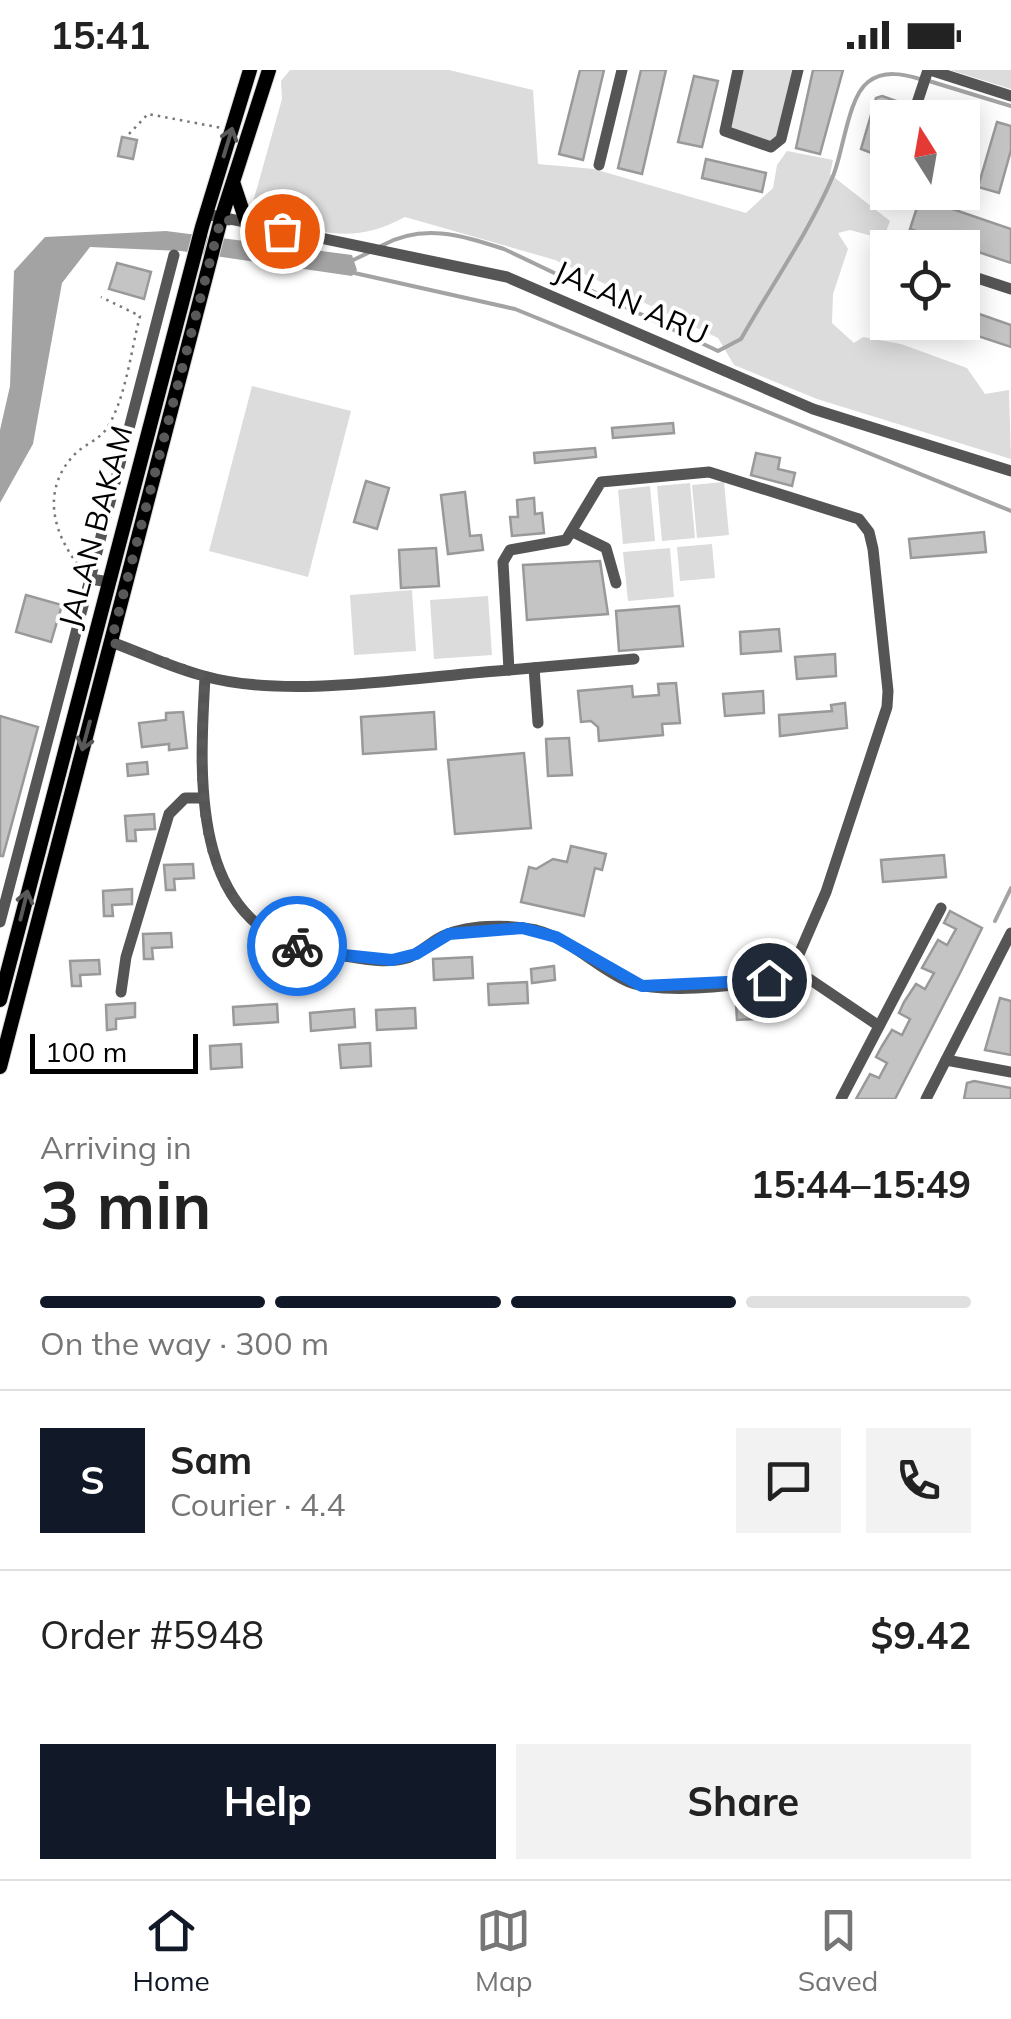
<!DOCTYPE html>
<html lang="en">
<head>
<meta charset="utf-8">
<style>
  body { margin:0; font-family:Mulish,sans-serif; background:#f2f2f2; color:#222; height:100vh; display:flex; flex-direction:column; font-size:38px; white-space:nowrap }
  * { box-sizing:border-box; margin:0 }
  p { font-size:32px; color:#767676 }
  .icon { flex:none; width:55px; height:55px; fill:none; stroke:currentColor; stroke-width:2; stroke-linecap:round; stroke-linejoin:round }
  .map { position:relative; height:1029px; overflow:hidden }
  .side { display:flex; flex-direction:column; background:#fff; flex:1 }
  .side>* { flex:none }
  .needle { width:65px; rotate:349deg }
  .controls { position:absolute; left:870px; top:30px; display:grid; gap:20px }
  .controls a { display:grid; place-items:center; width:110px; height:110px; border-radius:0px; background:#fff; box-shadow:0 5px 25px #0003; font-size:50px }
  .scale { position:absolute; left:30px; bottom:25px; width:168px; box-sizing:border-box; padding-left:10px; border:5px solid #000; border-top:0; font-size:28px; line-height:35px; white-space:nowrap; color:#000; -webkit-text-stroke:8px #fff; paint-order:stroke }
  .pin { position:absolute; display:grid; place-items:center; width:85px; height:85px; color:#fff; margin:-42px; border:5px solid #fff; border-radius:50%; box-shadow:0 2px 10px #0007 }
  .courier { position:absolute; display:grid; place-items:center; width:100px; height:100px; margin:-50px; border:8px solid #1a73e8; border-radius:50%; background:#fff; color:#222; box-shadow:0 2px 12px #0007 }
  .head em { font-style:normal; font-weight:700 }
  .head div { display:flex; flex-direction:column-reverse }
  .head { display:flex; align-items:center; justify-content:space-between; height:170px; padding:0 40px }
  h1 { font-size:65px; font-weight:700; line-height:75px }
  .bar { display:grid; grid-template-columns:repeat(4,1fr); gap:15px 10px; align-content:center; height:120px; padding:0 40px }
  .bar i { height:12px; border-radius:8px; background:#e0e0e0 }
  .bar .active { background:#111827 }
  .bar p { grid-column:span 4 }
  .line { display:flex; align-items:center; gap:25px; padding:0 40px; border-top:2px solid #e0e0e0 }
  .line div { flex:1 }
  .round { display:grid; place-items:center; flex:none; width:105px; height:105px; border-radius:0px; background:#f2f2f2 }
  .button { display:flex; gap:20px; margin-top:auto; padding:20px 40px }
  .button a { flex:1; height:115px; border-radius:0px; background:#111827; color:#fff; font-size:40px; font-weight:700; line-height:115px; text-align:center }
  .button a+a { background:#f2f2f2; color:#222 }
  .status { display:flex; justify-content:space-between; align-items:center; height:70px; padding:0 50px; background:#fff; direction:ltr }
  .status svg { height:28px; fill:currentColor }
  .menu { display:flex; justify-content:space-around; align-items:center; height:140px; border-top:2px solid #e0e0e0; background:#fff; font-size:28px; color:#767676 }
  .menu a { display:grid; justify-items:center; gap:5px }
  .menu .active { color:#111827 }
  .map>svg:first-child { display:block }
  .green { fill:#dcdcdc }
  .water { fill:#a3a3a3 }
  .lines { fill:none; stroke-linecap:round; stroke-linejoin:round }
  .stream { stroke:#a3a3a3; stroke-width:4 }
  .building { fill:#c4c4c4; stroke:#999; stroke-width:2.5 }
  .major-casing { stroke:#dbdbdb; stroke-width:16 }
  .path { stroke:#777; stroke-width:2.5; stroke-dasharray:2.5 5; stroke-linecap:butt }
  .minor { stroke:#555; stroke-width:11 }
  .major { stroke:#000; stroke-width:14 }
  .oneway { stroke:#595959 }
  .done { stroke:#595959; stroke-width:10; stroke-dasharray:0 18 }
  .route { stroke:#1a73e8; stroke-width:12 }
  .labels { text-anchor:middle; stroke-width:8; stroke-linejoin:round; paint-order:stroke }
  .street-label { font-size:30px; fill:#000; stroke:#fff }
</style>
</head>
<body>
<div class="status"><b>15:41</b><svg viewBox="0 0 49 12"><path d="M0 12V9h3v3zM5 12V6h3v6zM10 12V3h3v9zM15 12V0h3v12zM26 1h20v11H26zM47 4h2v5h-2z"/></svg></div>
<div class="map">
<svg width="1011" height="1029" viewBox="0 0 1011 1029">
  <rect width="100%" height="100%" fill="#fff"/>
  <g class="green">
    <path d="M290,0h159l84,20 5,74 56,5 152,44 27,-25 4,-23 10,-14 46,9 -3,14 60,47 -7,18 -33,-9 -12,3 10,16 -15,45 -1,29 22,20 9,-6 38,7 66,24 18,26 24,-4 2,69 -194,-60 -83,-34 -16,-27 -163,-78 -150,-43c-56,31 -99,15 -152,-15l29,-103 -1,-18z"/>
    <polygon points="741,0 794,0 780,65 771,73 732,63 728,53"/>
    <polygon points="950,0 1011,0 1011,19"/>
    <polygon points="252,316 351,341 308,507 209,481"/>
    <polygon points="724,412 729,465 697,468 692,415"/>
    <polygon points="690,413 695,468 662,471 657,416"/>
    <polygon points="650,416 655,471 623,474 618,420"/>
    <polygon points="712,474 715,508 680,511 677,477"/>
    <polygon points="670,478 674,527 628,531 623,482"/>
    <polygon points="412,520 416,581 354,585 350,525"/>
    <polygon points="488,526 492,585 434,589 430,530"/>
  </g>
  <polygon class="water" points="166,161 352,185 357,200 352,206 181,181 90,177 62,213 33,374 0,433 0,360 10,316 14,201 45,167"/>
  <g class="lines">
    <g class="stream">
      <polyline points="929,11 1011,36"/>
      <path d="M381,176c42,-23 79,-11 123,3l214,102 23,-12c30,-53 68,-107 92,-163 10,-23 15,-79 35,-94 16,-12 35,-8 52,-3"/>
      <polyline points="349,192 368,183"/>
      <polyline points="350,202 515,239 1011,441"/>
      <polyline points="995,851 1011,818"/>
    </g>
  </g>
  <g class="building">
    <polygon points="580,0 604,0 583,90 559,84"/>
    <polygon points="641,0 666,0 642,104 618,98"/>
    <polygon points="813,0 843,0 820,84 796,78"/>
    <polygon points="694,6 718,11 702,77 678,72"/>
    <polygon points="882,26 899,32 894,47 888,45 882,87 861,79 876,28"/>
    <polygon points="997,52 1011,56 1011,80 999,123 978,117"/>
    <polygon points="122,67 137,70 133,89 118,86"/>
    <polygon points="706,89 766,103 762,122 702,108"/>
    <polygon points="920,128 1011,159 1011,193 910,159"/>
    <polygon points="117,193 151,202 144,229 109,219"/>
    <polygon points="886,200 888,200 888,235 875,231"/>
    <polygon points="962,238 1011,255 1011,277 942,254 962,252"/>
    <polygon points="673,353 674,363 613,368 612,358"/>
    <polygon points="595,378 596,387 535,393 534,383"/>
    <polygon points="756,383 780,388 778,399 795,403 792,416 751,405"/>
    <polygon points="366,411 389,418 377,459 354,452"/>
    <polygon points="465,422 470,466 481,465 483,480 448,484 441,425"/>
    <polygon points="534,428 535,444 542,443 544,463 512,466 510,447 518,447 517,430"/>
    <polygon points="984,462 986,482 911,488 909,469"/>
    <polygon points="436,478 439,516 401,518 399,480"/>
    <polygon points="600,491 608,544 527,550 523,495"/>
    <polygon points="26,525 62,535 51,572 16,562"/>
    <polygon points="679,536 683,576 619,581 616,541"/>
    <polygon points="779,559 781,581 741,584 740,562"/>
    <polygon points="835,584 836,606 797,609 795,587"/>
    <polygon points="676,613 680,653 662,654 663,665 599,671 598,657 591,651 581,652 578,621 632,616 633,627 659,625 658,614"/>
    <polygon points="763,621 764,643 725,646 723,624"/>
    <polygon points="845,633 847,658 780,666 779,645 832,641 831,635"/>
    <polygon points="183,642 187,678 169,680 169,674 142,677 139,653 166,650 166,643"/>
    <polygon points="434,642 436,679 363,684 361,647"/>
    <polygon points="0,646 38,657 3,786 0,786"/>
    <polygon points="569,668 572,705 548,706 546,669"/>
    <polygon points="524,683 531,758 455,764 448,690"/>
    <polygon points="147,692 148,704 128,706 127,694"/>
    <polygon points="154,744 155,759 135,760 136,771 127,771 125,746"/>
    <polygon points="571,776 606,784 602,800 595,798 584,846 521,832 529,797 536,799 553,789 567,792"/>
    <polygon points="944,785 946,807 883,812 881,790"/>
    <polygon points="193,794 194,808 174,809 175,820 166,820 164,795"/>
    <polygon points="132,819 132,834 112,835 113,846 104,846 103,821"/>
    <polygon points="950,841 982,858 960,903 895,1029 856,1029 870,1004 879,1008 887,993 876,987 882,976 892,960 902,965 910,949 899,943 904,932 916,914 925,919 934,903 922,898 938,870 947,875 956,859 944,853"/>
    <polygon points="171,863 172,877 152,878 153,889 144,889 143,864"/>
    <polygon points="472,887 473,908 434,910 433,889"/>
    <polygon points="99,890 100,904 80,905 81,916 72,916 70,891"/>
    <polygon points="554,896 555,910 532,913 531,899"/>
    <polygon points="527,912 528,933 489,935 488,914"/>
    <polygon points="1000,928 1011,931 1011,985 985,980"/>
    <polygon points="786,931 787,947 737,950 736,934"/>
    <polygon points="135,933 135,947 116,949 116,959 107,960 106,935"/>
    <polygon points="277,934 278,952 234,955 233,937"/>
    <polygon points="415,938 416,958 377,960 376,940"/>
    <polygon points="354,939 355,957 311,961 310,943"/>
    <polygon points="370,973 371,996 341,998 339,975"/>
    <polygon points="241,974 242,997 211,999 210,976"/>
    <polygon points="974,1011 1011,1018 1011,1029 964,1029 967,1013"/>
  </g>
  <g class="lines">
    <defs>
      <g id="major">
        <polyline points="234,115 247,154"/>
        <polyline points="0,930 202,157 250,0"/>
        <polyline points="0,997 221,149 269,0"/>
      </g>
    </defs>
    <use href="#major" class="major-casing"/>
    <g class="path">
      <polyline points="129,64 148,44 222,58"/>
      <path d="M82,500c-29,-35 -43,-81 -5,-118 9,-8 23,-13 30,-24 19,-30 24,-78 33,-112l-39,-19"/>
    </g>
    <g class="minor">
      <polyline points="738,0 725,61 771,77 781,69 798,0"/>
      <polyline points="930,0 1011,26"/>
      <polyline points="912,48 928,0"/>
      <polyline points="599,95 622,0"/>
      <polyline points="206,144 507,207 813,339 1011,401"/>
      <polyline points="886,179 888,179"/>
      <polyline points="962,203 1011,219"/>
      <polyline points="573,462 606,478 616,513"/>
      <polyline points="90,509 174,185"/>
      <path d="M111,572c31,11 61,26 93,34 83,24 218,0 305,-6l-6,-108 7,-12 56,-10 35,-58 108,-10 150,47 10,13 4,17 15,142 -1,16 -61,185 -33,76c-25,19 -135,27 -164,14 -32,-14 -58,-43 -93,-52 -28,-6 -71,-6 -97,8 -11,6 -20,16 -32,20 -24,7 -52,-1 -76,-4 -142,-17 -132,-172 -126,-277"/>
      <polyline points="534,598 538,653"/>
      <polyline points="509,600 634,589"/>
      <polyline points="0,852 90,509 110,512"/>
      <polyline points="793,898 879,956"/>
      <polyline points="121,922 126,887 169,744 185,728 201,728"/>
      <polyline points="946,990 1011,1002"/>
      <polyline points="841,1029 941,838"/>
      <polyline points="926,1029 1011,863"/>
    </g>
    <use href="#major" class="major"/>
  </g>
  <defs><path id="oneway-shaft" d="M-6 0H5M1.5-3L5.5 0L1.5 3" fill="none" stroke-width="1.6" stroke-linecap="round" stroke-linejoin="round" transform="scale(2.5)"/></defs>
  <g class="oneway">
    <use href="#oneway-shaft" transform="translate(228 72) rotate(-73)"/>
    <use href="#oneway-shaft" transform="translate(86 666) rotate(105)"/>
    <use href="#oneway-shaft" transform="translate(24 835) rotate(-76)"/>
  </g>
  <g class="lines">
    <path class="done" d="M282,161l-61,-12 -110,423 94,35c-5,93 -18,229 92,269"/>
    <polyline class="route" points="297,876 315,882 392,890 416,884 449,864 522,858 556,867 642,916 769,910"/>
  </g>
  <g class="labels">
    <g class="street-label">
      <text transform="translate(631 233) rotate(24)" y="10">JALAN ARU</text>
      <text transform="translate(96 457) rotate(-75)" y="10">JALAN BAKAM</text>
    </g>
  </g>
</svg>
<div class="controls">
<a><svg class="needle" viewBox="-14 -14 28 28"><path d="M0-13l5 13h-10z" fill="#e53935"/><path d="M0 13l5-13h-10z" fill="#767676"/></svg></a>
<a><svg class="icon" aria-label="locate" viewBox="0 0 24 24"><circle cx="12" cy="12" r="6"/><path d="M12 2v4M12 18v4M2 12h4M18 12h4"/></svg></a>
</div>
<div class="scale">100 m</div>
<div class="pin" style="left:282px;top:161px;background:#ea580c"><svg class="icon" aria-label="bag" viewBox="0 0 24 24"><path d="M5 8h14l-1 12H6zM9 8a3 3 0 0 1 6 0"/></svg></div>
<div class="pin" style="left:769px;top:910px;background:#1f2937"><svg class="icon" aria-label="home" viewBox="0 0 24 24"><path d="M3 11l9-7 9 7M6 9v11h12V9"/></svg></div>
<div class="courier" style="left:297px;top:876px"><svg class="icon" aria-label="bike" viewBox="0 0 24 24"><circle cx="6" cy="16" r="4"/><circle cx="18" cy="16" r="4"/><path d="M6 16l4-8h5l3 8M10 8l3 8H6M13 5h3"/></svg></div>
</div>
<section class="side">
<div class="head"><div><h1>3 min</h1><p>Arriving in</p></div><em>15:44–15:49</em></div>
<div class="bar"><i class="active"></i><i class="active"></i><i class="active"></i><i></i><p>On the way · 300 m</p></div>
<div class="line" style="height:180px"><b class="round" style="background:#111827;color:#fff">S</b><div><b>Sam</b><p>Courier · 4.4</p></div><a class="round"><svg class="icon" aria-label="chat" viewBox="0 0 24 24"><path d="M4 5h16v11H9l-5 4z"/></svg></a><a class="round"><svg class="icon" aria-label="phone" viewBox="0 0 24 24"><path d="M5 4h4l2 5-3 2q2 4 5 5l2-3 5 2v4C11 20 4 13 5 4z"/></svg></a></div>
<div class="line" style="height:130px"><div>Order #5948</div><b>$9.42</b></div>
<div class="button"><a>Help</a><a>Share</a></div>
</section>
<nav class="menu">
<a class="active"><svg class="icon" aria-label="home" viewBox="0 0 24 24"><path d="M3 11l9-7 9 7M6 9v11h12V9"/></svg>Home</a>
<a><svg class="icon" aria-label="map" viewBox="0 0 24 24"><path d="M3 6l6-2 6 2 6-2v14l-6 2-6-2-6 2zM9 4v14M15 6v14"/></svg>Map</a>
<a><svg class="icon" aria-label="saved" viewBox="0 0 24 24"><path d="M7 4h10v16l-5-4-5 4z"/></svg>Saved</a>
</nav>
</body>
</html>
